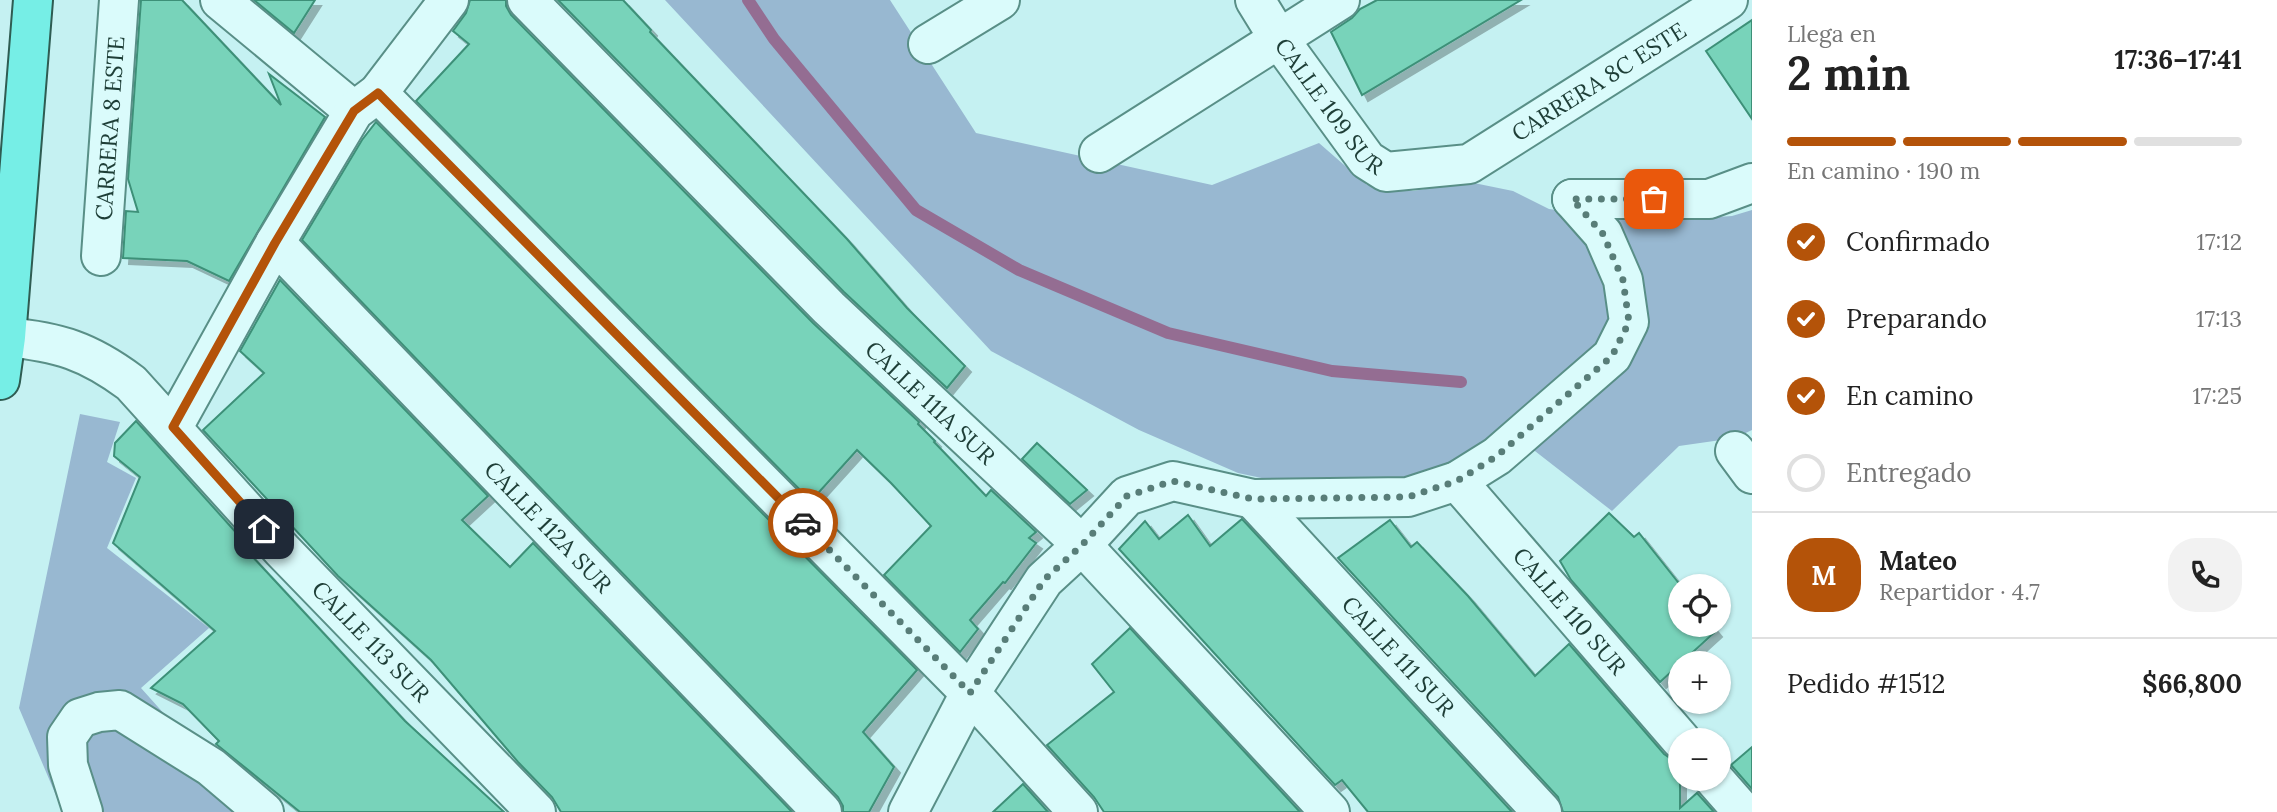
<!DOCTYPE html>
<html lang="es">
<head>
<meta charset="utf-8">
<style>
  body { margin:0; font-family:Lora,serif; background:#f2f2f2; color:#222; height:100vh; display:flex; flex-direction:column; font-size:26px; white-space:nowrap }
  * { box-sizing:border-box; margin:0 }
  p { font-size:23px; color:#767676 }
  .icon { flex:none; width:38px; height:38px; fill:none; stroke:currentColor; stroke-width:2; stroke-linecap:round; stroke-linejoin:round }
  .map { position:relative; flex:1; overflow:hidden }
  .sheet { display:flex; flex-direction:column; background:#fff; width:525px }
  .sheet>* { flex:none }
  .fabs { position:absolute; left:1668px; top:574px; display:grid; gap:14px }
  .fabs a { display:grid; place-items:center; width:63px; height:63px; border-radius:50%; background:#fff; box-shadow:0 2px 5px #0004; font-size:35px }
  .pin { position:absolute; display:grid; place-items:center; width:60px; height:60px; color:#fff; margin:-30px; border-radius:14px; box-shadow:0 4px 10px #0006 }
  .courier { position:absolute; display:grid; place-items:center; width:70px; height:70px; margin:-35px; border:5px solid #b45309; border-radius:50%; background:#fff; color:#222; box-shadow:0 2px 9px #0007 }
  .headline em { font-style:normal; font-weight:700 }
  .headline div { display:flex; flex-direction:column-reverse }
  .headline { display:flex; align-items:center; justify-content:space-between; height:119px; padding:0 35px }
  h1 { font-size:46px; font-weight:700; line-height:52px }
  .bar { display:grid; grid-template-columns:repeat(4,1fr); gap:10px 7px; align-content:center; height:84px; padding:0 35px }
  .bar i { height:9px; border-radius:5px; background:#e0e0e0 }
  .bar .selected { background:#b45309 }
  .bar p { grid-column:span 4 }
  .line { display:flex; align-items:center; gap:18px; padding:0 35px; border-top:2px solid #e0e0e0 }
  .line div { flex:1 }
  .round { display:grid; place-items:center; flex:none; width:74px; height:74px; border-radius:28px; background:#f2f2f2 }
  ol { padding:0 35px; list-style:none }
  li { display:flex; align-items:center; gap:21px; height:77px }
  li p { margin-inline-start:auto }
  li .icon { padding:7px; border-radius:50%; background:#b45309; color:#fff; stroke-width:4 }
  li:last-child { color:#767676 }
  li i { width:38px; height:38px; border:4px solid #e0e0e0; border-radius:50% }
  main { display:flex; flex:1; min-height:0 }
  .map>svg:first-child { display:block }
  .green { fill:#98b8d1 }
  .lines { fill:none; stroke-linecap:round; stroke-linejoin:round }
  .stream { stroke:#946d92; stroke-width:12 }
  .building { fill:#78d3ba; stroke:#3d9078; stroke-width:2; filter:url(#shadow) }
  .minor-casing { stroke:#598f87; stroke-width:42 }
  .trunk-casing { stroke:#2e5c52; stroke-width:42 }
  .minor { stroke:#dafbfb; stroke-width:38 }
  .trunk { stroke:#76eee6; stroke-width:38 }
  .done { stroke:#587d78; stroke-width:7; stroke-dasharray:0 12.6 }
  .route { stroke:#b45309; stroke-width:9 }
  .labels { text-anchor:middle; stroke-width:5; stroke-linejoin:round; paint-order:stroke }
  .street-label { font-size:23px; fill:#1e3e37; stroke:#d6f7f8 }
</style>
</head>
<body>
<main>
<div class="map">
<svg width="1752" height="812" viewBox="0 0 1752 812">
  <defs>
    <filter id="shadow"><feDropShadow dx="6" dy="6" stdDeviation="0" flood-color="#0004"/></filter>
  </defs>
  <rect width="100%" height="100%" fill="#c5f1f2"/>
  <g class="green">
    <polygon points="665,0 890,0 976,133 1212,185 1319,143 1367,185 1413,191 1469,182 1513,191 1549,209 1617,218 1674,220 1732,216 1752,210 1752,430 1735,438 1679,446 1612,511 1503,426 1451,469 1398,480 1313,489 1238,473 1139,430 991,351"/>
    <polygon points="80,414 120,422 107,462 136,478 107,548 209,628 141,688 252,812 63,812 19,708"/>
  </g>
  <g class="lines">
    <polyline class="stream" points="748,0 774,39 916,210 1019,270 1168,333 1332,371 1461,382"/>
  </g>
  <g class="building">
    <polygon points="141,0 182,0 281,105 269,74 325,117 229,281 187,261 123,258 126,211 138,212 128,179"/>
    <polygon points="254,0 315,0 294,33"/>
    <polygon points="470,0 506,0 506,6 511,15 813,323 919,422 918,424 935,441 934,442 986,496 991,490 1036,532 1029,538 1036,543 1005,583 1003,582 970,620 978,629 960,652 884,575 931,526 891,483 857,450 811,501 416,101 469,44 453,31 466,13"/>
    <polygon points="558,0 623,0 651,30 650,32 847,239 907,308 965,366 947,388 844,292"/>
    <polygon points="1377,0 1521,0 1362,95 1331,32 1352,18 1360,9"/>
    <polygon points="1752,20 1752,119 1706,51"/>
    <polygon points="376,122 917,670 863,732 894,767 869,812 843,812 843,806 838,797 302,240 362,140"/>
    <polygon points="280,280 488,496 462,520 510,567 533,543 792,812 561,812 552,797 518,762 431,660 338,576 203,430 264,373 240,351"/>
    <polygon points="136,421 240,537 237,540 405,721 504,812 300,812 216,744 219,741 183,704 151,688 215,631 113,543 140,477 114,456 115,443"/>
    <polygon points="1037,443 1087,490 1070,504 1022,459"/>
    <polygon points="1609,513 1634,537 1639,533 1681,586 1680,625 1711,625 1716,631 1660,682 1571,580 1560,561"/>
    <polygon points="1188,515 1210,546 1242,519 1512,812 1368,812 1342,780 1335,785 1119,549 1145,521 1159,539"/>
    <polygon points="1390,520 1411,547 1417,542 1468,596 1535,676 1569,644 1664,754 1673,760 1680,761 1680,808 1697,793 1714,812 1563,812 1558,797 1338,558"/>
    <polygon points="1130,628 1300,812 1104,812 1094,797 1047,745 1114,692 1092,664"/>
    <polygon points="1752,747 1752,789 1731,765"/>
    <polygon points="1023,784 1048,812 993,812"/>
  </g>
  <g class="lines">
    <defs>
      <g id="minor">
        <polyline points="220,0 354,111"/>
        <path id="s1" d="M527,0l302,308 253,237 248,267"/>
        <path id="s2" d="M1255,0l24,39 88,121 19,12 83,-8 259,-164"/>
        <polyline points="928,44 1000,0"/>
        <polyline points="378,93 970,693 1078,812"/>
        <polyline points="1099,153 1340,0"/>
        <polyline points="1572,199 1709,199 1752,183"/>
        <path id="s3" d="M275,243l547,569"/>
        <path id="s4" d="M101,256l18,-256"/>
        <path id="s5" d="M6,337c53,5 82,14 125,46l151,167 254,262"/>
        <polyline points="173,427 275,243 354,111 378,93 449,0"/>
        <polyline points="1735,451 1752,474"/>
        <path id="s6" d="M1457,481l224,259"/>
        <path id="s7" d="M1253,499l289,313"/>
        <polyline points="1714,779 1743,812"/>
        <polyline points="83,812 68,765 67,737 80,718 99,712 120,710 211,767 264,812"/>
        <polyline points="908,812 970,693 1044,580 1082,545 1127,496 1173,481 1253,499 1408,497 1457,481 1497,456 1612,356 1629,322 1623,280 1603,234 1572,199"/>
      </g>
      <polyline id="trunk" points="0,380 6,337 33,0"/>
    </defs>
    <use href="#minor" class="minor-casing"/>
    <use href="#trunk" class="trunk-casing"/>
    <use href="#minor" class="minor"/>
    <use href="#trunk" class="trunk"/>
  </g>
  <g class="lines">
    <polyline class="done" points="803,523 970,693 1044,580 1082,545 1127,496 1173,481 1253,499 1408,497 1457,481 1497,456 1612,356 1629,322 1623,280 1603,234 1572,199 1654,199"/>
    <polyline class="route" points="264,529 173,427 275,243 354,111 378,93 803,523"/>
  </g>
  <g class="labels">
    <g class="street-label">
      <text dy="8" stroke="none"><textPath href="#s2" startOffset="455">CARRERA 8C ESTE</textPath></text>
      <text dy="8" stroke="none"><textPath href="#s2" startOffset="130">CALLE 109 SUR</textPath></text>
      <text dy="8" stroke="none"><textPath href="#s4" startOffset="128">CARRERA 8 ESTE</textPath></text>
      <text dy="8" stroke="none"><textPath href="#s1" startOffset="570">CALLE 111A SUR</textPath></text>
      <text dy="8" stroke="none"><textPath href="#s3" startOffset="394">CALLE 112A SUR</textPath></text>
      <text dy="8" stroke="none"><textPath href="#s6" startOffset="172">CALLE 110 SUR</textPath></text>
      <text dy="8" stroke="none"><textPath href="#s5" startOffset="488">CALLE 113 SUR</textPath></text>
      <text dy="8" stroke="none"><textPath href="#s7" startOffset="214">CALLE 111 SUR</textPath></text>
    </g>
  </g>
</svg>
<div class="fabs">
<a><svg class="icon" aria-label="locate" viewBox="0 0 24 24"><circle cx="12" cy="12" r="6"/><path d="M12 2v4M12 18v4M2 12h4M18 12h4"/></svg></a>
<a>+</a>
<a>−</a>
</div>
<div class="pin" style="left:1654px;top:199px;background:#ea580c"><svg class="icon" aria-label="bag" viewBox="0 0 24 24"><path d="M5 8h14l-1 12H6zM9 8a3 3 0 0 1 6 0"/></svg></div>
<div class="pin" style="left:264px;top:529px;background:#1f2937"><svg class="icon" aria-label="home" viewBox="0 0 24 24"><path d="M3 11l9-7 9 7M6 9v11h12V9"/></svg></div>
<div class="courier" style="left:803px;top:523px"><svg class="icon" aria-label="car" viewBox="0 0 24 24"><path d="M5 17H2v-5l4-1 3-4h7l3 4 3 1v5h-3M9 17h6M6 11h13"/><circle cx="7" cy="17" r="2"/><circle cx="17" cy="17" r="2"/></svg></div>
</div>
<section class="sheet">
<div class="headline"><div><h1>2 min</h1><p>Llega en</p></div><em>17:36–17:41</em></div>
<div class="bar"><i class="selected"></i><i class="selected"></i><i class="selected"></i><i></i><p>En camino · 190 m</p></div>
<ol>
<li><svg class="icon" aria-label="check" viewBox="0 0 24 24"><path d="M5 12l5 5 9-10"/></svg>Confirmado<p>17:12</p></li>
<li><svg class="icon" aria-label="check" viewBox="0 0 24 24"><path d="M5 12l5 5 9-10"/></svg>Preparando<p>17:13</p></li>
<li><svg class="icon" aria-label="check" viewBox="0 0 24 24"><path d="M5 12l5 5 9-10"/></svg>En camino<p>17:25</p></li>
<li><i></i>Entregado</li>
</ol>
<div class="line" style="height:126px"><b class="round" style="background:#b45309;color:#fff">M</b><div><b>Mateo</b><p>Repartidor · 4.7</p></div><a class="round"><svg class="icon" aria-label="phone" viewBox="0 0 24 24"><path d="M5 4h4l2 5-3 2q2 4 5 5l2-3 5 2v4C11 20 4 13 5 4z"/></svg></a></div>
<div class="line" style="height:91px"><div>Pedido #1512</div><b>$66,800</b></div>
</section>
</main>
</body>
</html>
